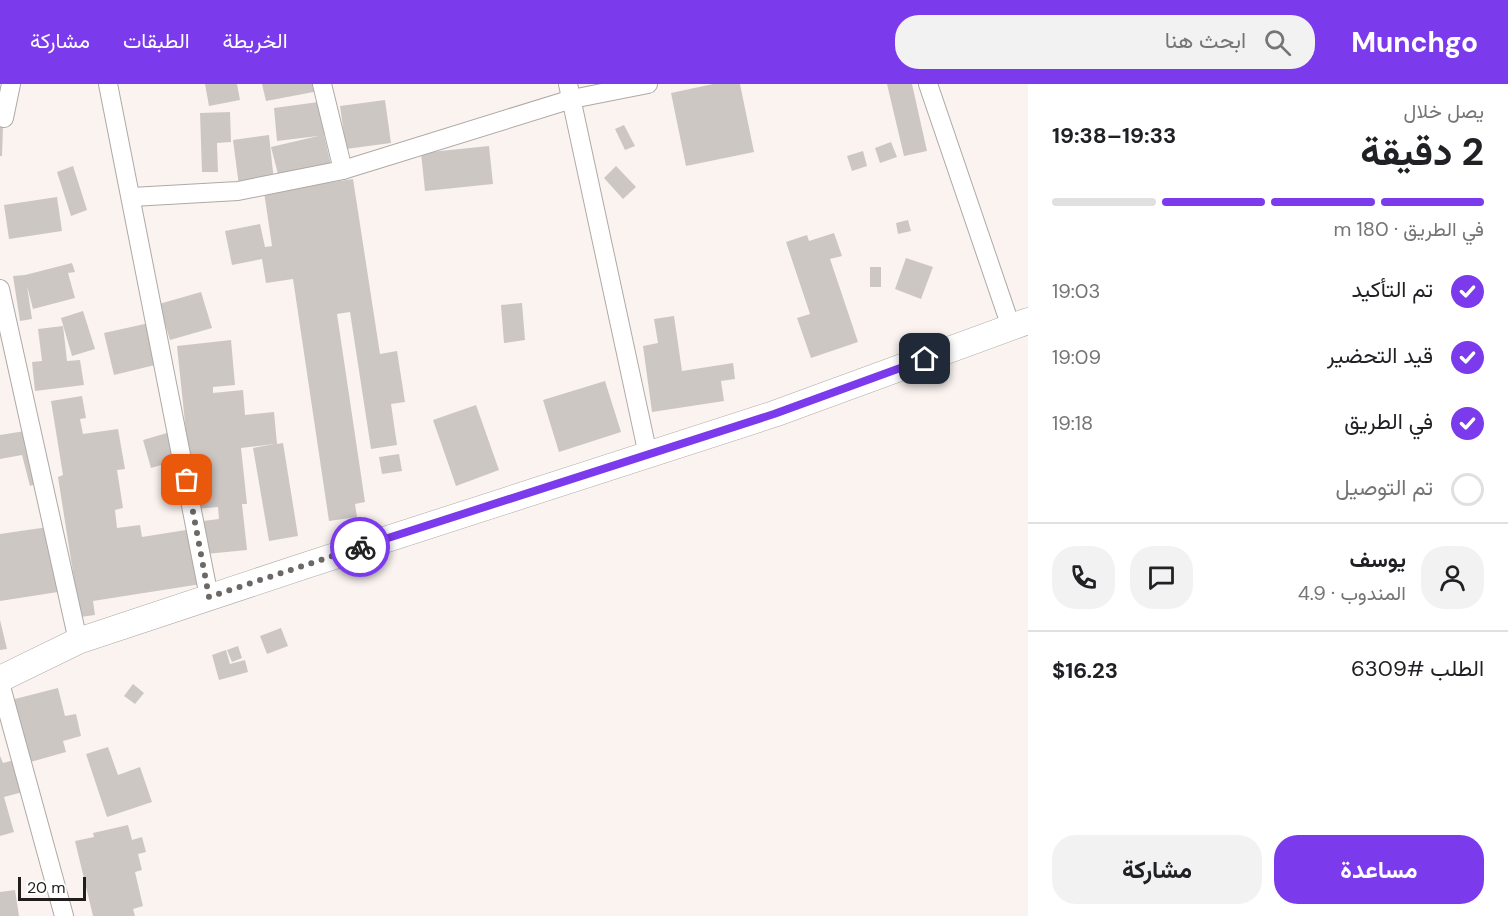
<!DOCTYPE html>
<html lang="ar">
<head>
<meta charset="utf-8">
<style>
  body { margin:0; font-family:"DM Sans",Vazirmatn,sans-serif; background:#f2f2f2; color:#202124; direction:rtl; height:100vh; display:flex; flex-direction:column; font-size:22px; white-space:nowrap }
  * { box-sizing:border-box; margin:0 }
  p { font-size:20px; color:#757577 }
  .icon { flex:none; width:33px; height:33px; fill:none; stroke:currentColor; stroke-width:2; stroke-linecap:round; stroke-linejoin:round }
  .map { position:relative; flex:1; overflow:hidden; direction:ltr }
  .sheet { display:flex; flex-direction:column; background:#fff; width:480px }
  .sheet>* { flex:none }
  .scale { position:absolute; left:18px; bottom:15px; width:68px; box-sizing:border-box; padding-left:6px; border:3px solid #201d1c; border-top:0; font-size:16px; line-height:21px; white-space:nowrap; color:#201d1c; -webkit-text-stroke:4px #fff; paint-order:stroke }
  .pin { position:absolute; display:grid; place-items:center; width:51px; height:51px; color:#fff; margin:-26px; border-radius:12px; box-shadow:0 3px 9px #0006 }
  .courier { position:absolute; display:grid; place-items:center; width:60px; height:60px; margin:-30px; border:4px solid #7c3aed; border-radius:50%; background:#fff; color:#222; box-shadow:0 2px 8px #0007 }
  .head em { font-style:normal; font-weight:700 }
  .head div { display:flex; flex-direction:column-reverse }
  .head { display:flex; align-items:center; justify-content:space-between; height:102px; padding:0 24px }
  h1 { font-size:39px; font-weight:700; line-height:45px }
  .bar { display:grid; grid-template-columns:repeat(4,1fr); gap:9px 6px; align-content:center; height:72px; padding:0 24px }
  .bar i { height:8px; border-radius:4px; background:#e0e0e0 }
  .bar .current { background:#7c3aed }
  .bar p { grid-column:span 4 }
  .line { display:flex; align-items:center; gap:15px; padding:0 24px; border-top:2px solid #e0e0e0 }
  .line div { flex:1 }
  .round { display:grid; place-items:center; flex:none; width:63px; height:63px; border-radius:24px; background:#f2f2f2 }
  ol { padding:0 24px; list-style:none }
  li { display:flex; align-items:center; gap:18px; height:66px }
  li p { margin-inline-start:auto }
  li .icon { padding:6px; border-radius:50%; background:#7c3aed; color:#fff; stroke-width:4 }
  li:last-child { color:#757577 }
  li i { width:33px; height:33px; border:3px solid #e0e0e0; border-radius:50% }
  .action { display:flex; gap:12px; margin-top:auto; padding:12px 24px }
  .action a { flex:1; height:69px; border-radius:24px; background:#7c3aed; color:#fff; font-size:24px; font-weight:700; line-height:69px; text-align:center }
  .action a+a { background:#f2f2f2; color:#202124 }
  header { display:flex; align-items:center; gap:36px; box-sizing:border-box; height:84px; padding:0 30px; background:#7c3aed; color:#fff }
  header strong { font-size:28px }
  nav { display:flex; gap:33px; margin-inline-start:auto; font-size:21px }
  .search { width:420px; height:54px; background:#f2f2f2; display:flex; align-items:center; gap:15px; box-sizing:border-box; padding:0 21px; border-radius:24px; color:#757577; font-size:22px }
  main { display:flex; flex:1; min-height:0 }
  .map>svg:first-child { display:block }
  .building { fill:#cdc7c4 }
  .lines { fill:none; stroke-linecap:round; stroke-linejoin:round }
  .minor-casing { stroke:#afa9a6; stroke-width:20 }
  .secondary-casing { stroke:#afa9a6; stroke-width:27 }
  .minor { stroke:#fff; stroke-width:18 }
  .secondary { stroke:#fff; stroke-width:26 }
  .done { stroke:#6c6866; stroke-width:6; stroke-dasharray:0 10.8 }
  .route { stroke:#7c3aed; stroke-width:8 }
</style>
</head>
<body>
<header>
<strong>Munchgo</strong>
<div class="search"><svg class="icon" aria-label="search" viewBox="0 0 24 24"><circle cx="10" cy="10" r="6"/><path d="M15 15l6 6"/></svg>ابحث هنا</div>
<nav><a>الخريطة</a><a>الطبقات</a><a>مشاركة</a></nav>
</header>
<main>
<section class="sheet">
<div class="head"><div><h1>2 دقيقة</h1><p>يصل خلال</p></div><em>19:33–19:38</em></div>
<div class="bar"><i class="current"></i><i class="current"></i><i class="current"></i><i></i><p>في الطريق · 180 m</p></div>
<ol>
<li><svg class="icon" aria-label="check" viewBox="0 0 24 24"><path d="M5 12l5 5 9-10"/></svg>تم التأكيد<p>19:03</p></li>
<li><svg class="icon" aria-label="check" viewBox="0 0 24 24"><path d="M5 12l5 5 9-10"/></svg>قيد التحضير<p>19:09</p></li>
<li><svg class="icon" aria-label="check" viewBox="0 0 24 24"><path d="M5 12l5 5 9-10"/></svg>في الطريق<p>19:18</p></li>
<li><i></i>تم التوصيل</li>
</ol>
<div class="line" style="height:108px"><a class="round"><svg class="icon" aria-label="person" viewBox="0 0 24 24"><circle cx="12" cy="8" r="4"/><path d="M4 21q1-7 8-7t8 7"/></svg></a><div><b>يوسف</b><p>المندوب · 4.9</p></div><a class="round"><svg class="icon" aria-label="chat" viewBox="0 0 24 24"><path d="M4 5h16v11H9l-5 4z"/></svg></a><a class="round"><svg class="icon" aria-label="phone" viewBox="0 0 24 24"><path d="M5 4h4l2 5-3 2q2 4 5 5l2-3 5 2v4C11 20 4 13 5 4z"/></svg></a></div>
<div class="line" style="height:78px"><div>الطلب #6309</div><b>$16.23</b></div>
<div class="action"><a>مساعدة</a><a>مشاركة</a></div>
</section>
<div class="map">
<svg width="1028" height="832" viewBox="0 0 1028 832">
  <rect width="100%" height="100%" fill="#faf3f0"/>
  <g class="building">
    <polygon points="205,0 237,0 240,16 209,22"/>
    <polygon points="262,0 318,0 319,7 266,17"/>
    <polygon points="713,0 740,0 754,68 686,82 671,9"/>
    <polygon points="887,0 912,0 927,67 904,72"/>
    <polygon points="0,12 4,12 2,72 0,72"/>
    <polygon points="385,16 391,59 346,65 340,22"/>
    <polygon points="326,17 330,51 324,51 331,81 279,94 271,63 318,52 277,57 274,24"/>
    <polygon points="230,28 231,58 217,59 218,88 202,88 200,29"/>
    <polygon points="624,41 635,62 625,66 615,45"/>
    <polygon points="269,51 274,97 239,102 233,56"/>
    <polygon points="891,58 897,73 880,79 875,64"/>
    <polygon points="489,62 493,100 425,107 421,69"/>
    <polygon points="863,67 867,82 852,87 847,72"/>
    <polygon points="73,82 87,126 71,132 57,88"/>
    <polygon points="616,82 636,103 623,115 604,94"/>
    <polygon points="353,95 380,270 397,267 405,318 391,320 397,361 371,365 350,228 337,230 365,418 355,420 357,433 329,437 293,195 266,199 262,175 232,181 225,147 260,140 265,163 272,162 264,108"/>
    <polygon points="57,113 62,147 9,155 4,121"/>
    <polygon points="908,136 911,147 898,150 896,139"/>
    <polygon points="834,149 842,172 830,175 858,258 811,274 797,234 810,230 786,158 807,151 809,157"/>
    <polygon points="906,174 933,183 921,215 895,205"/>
    <polygon points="72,179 75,188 68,189 75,214 33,225 27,202 32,235 20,237 13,192 25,191"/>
    <rect x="870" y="183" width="11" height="20"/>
    <polygon points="201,208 212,244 170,256 159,220"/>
    <polygon points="522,219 525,256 504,259 501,221"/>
    <polygon points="83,227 95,265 72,272 61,234"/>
    <polygon points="674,232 682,287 733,279 735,295 721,297 724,317 652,328 643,262 658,259 654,235"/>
    <polygon points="149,239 159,280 114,291 104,249"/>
    <polygon points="63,242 67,277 80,276 84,301 35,307 32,278 42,277 38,245"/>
    <polygon points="231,256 235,301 213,303 213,309 243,306 245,331 274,328 277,360 283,359 298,452 269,457 253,364 274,360 241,364 247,420 242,420 247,466 206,470 203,437 219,435 218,423 194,425 177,262"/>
    <polygon points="605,297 621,348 559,368 543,316"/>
    <polygon points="82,312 86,334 80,335 83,350 118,345 125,385 117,386 123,424 115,426 117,444 140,441 142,453 192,445 201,500 93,517 95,531 80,533 58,393 63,391 51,317"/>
    <polygon points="476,321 499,386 456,402 433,336"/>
    <polygon points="25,347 39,399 30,402 22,371 0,375 0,351"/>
    <polygon points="167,349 175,377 151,384 143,356"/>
    <polygon points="399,370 402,387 382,390 379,373"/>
    <polygon points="48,443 58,508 0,517 0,450"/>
    <polygon points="0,536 7,565 0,566"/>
    <polygon points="281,544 288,562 267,570 260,552"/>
    <polygon points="238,562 242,574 232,578 227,566"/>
    <polygon points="226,566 230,580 245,576 248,588 219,596 212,571"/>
    <polygon points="133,600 144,609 135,620 124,612"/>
    <polygon points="58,604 65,632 76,630 81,652 63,657 66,668 27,679 11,616"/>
    <polygon points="108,663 118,691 140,683 152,718 107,733 86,670"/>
    <polygon points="0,672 3,679 14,676 23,708 4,713 14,748 0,752"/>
    <polygon points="128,741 132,756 142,753 146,768 138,770 142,786 135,788 143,822 133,825 135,832 93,832 75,757 94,753 93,749"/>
    <polygon points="15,806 19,832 0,832 0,808"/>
  </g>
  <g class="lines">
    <defs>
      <g id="minor">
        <polyline points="108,0 209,513"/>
        <polyline points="322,0 343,86"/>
        <polyline points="568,0 648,371"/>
        <polyline points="928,0 1011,243"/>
        <polyline points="4,34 11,0"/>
        <polyline points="132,113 238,107 343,86 572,15 648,0"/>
        <polyline points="0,205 78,557"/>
        <polyline points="0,599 64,832"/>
      </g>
      <polyline id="secondary" points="0,595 78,557 307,481 774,330 1028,237"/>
    </defs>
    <use href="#minor" class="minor-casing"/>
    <use href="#secondary" class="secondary-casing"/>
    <use href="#minor" class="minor"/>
    <use href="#secondary" class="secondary"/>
  </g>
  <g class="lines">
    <polyline class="done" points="187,396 209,513 360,463"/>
    <polyline class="route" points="360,463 774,330 925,275"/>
  </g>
</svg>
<div class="scale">20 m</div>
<div class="pin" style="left:187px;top:396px;background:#ea580c"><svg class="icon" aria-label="bag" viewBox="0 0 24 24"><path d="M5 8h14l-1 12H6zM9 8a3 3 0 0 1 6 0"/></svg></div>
<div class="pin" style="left:925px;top:275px;background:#1f2937"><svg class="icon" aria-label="home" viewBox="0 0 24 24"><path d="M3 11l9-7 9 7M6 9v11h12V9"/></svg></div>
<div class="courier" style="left:360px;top:463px"><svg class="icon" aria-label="bike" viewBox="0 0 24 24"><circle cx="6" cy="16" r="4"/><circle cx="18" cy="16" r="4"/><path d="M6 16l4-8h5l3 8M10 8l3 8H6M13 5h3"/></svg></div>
</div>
</main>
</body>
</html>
